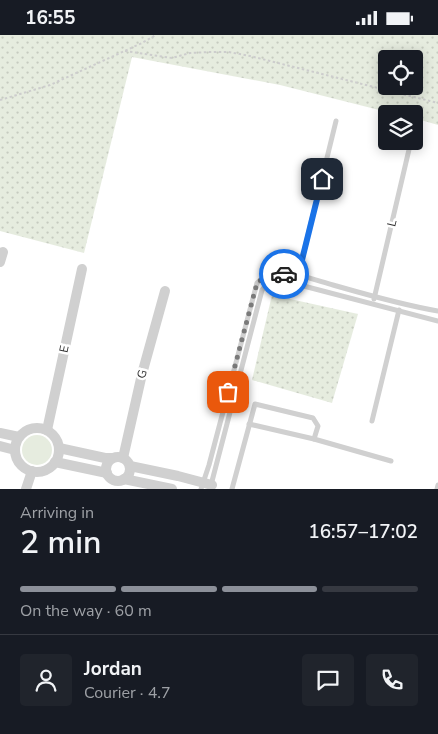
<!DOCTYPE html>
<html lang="en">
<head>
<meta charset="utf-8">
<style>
  body { margin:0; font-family:"Nunito Sans",sans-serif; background:#20242c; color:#f1f3f6; height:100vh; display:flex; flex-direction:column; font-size:19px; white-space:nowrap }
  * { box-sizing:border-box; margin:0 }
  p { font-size:16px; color:#9ea1a6 }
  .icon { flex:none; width:28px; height:28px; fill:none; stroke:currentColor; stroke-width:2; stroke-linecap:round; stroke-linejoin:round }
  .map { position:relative; height:454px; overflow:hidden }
  .drawer { display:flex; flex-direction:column; background:#171b24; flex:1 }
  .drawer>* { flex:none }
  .buttons { position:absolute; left:378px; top:15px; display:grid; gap:10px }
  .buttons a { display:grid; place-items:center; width:45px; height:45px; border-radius:5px; background:#171b24; box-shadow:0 2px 12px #0003; font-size:25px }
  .pin { position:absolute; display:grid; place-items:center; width:42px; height:42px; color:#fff; margin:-21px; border-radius:10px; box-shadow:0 2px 8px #0006 }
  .courier { position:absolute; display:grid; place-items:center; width:50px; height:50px; margin:-25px; border:4px solid #1a73e8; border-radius:50%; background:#fff; color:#222; box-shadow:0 1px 6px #0007 }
  .overview em { font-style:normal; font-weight:600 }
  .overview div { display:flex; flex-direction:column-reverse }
  .overview { display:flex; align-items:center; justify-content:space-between; height:85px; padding:0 20px }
  h1 { font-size:32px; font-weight:600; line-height:38px }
  .bar { display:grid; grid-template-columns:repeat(4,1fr); gap:8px 5px; align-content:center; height:60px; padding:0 20px }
  .bar i { height:6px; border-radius:4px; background:#363941 }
  .bar .selected { background:#8c9099 }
  .bar p { grid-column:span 4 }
  .line { display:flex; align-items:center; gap:12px; padding:0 20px; border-top:1px solid #363941 }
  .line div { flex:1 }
  .round { display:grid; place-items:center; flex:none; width:52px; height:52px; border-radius:5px; background:#20242c }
  .status { display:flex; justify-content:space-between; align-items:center; height:35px; padding:0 25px; background:#171b24; direction:ltr }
  .status svg { height:14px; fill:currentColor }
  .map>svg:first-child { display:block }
  .grass { fill:url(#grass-dots); fill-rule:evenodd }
  .garden { fill:#e6ecdf }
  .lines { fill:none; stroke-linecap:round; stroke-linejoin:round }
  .path { stroke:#cdcdcd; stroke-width:2; stroke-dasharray:2.5 2.5; stroke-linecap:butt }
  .service { stroke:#d0d0d0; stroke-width:5 }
  .minor { stroke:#d0d0d0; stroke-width:10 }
  .done { stroke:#7a7a7a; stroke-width:5; stroke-dasharray:0 9 }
  .route { stroke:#1a73e8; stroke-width:6 }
  .labels { text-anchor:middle; stroke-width:5; stroke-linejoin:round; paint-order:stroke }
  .street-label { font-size:12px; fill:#333; stroke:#fff }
</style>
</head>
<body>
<div class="status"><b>16:55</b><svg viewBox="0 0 49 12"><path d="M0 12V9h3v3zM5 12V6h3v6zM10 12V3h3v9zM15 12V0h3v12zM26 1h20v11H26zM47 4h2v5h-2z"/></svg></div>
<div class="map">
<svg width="438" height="454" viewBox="0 0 438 454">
  <defs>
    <pattern id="grass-dots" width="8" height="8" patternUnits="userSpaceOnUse" patternTransform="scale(1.25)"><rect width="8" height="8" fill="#e6ecdf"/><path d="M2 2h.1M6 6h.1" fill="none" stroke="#c6cbc0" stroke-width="1.8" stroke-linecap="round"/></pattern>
  </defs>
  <rect width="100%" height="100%" fill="#fff"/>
  <g class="grass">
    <path d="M0,0h438v90l-24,-7v-4h-19l-115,-29 -148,-28 -48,196 -84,-22zM386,24h28v27h-28z"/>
    <polygon points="272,260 358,279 332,368 252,345"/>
  </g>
  <circle class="garden" cx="37" cy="415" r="15"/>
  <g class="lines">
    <g class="path">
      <polyline points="125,16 172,23 190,18 210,17 229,17 250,21 438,68"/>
      <polyline points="0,65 50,50 142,8 156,0"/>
    </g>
    <g class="service">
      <polyline points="296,249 336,86"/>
      <polyline points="374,264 411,106"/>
      <polyline points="372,386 399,275"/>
      <polyline points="249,389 314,404 391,426"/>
      <polyline points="211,450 262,255 269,247 282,246 296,249 438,286"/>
      <path d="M201,454l8,-24 48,-182c4,-4 9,-9 16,-10 19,-2 42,7 60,12 35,10 69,20 105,26"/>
      <polyline points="232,454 255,369 313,383 318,391 314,404"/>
      <polyline points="437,454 438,450"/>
    </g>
    <g class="minor">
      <polyline points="0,227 3,217"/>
      <circle cx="37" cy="415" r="22"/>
      <polyline points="47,395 82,234"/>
      <polyline points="0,398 19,402"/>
      <polyline points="0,411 15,415"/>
      <polyline points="59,413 105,423 113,423"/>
      <circle cx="118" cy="434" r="12"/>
      <polyline points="123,423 142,339 165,256"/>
      <polyline points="55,427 107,438"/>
      <polyline points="130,431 178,441 212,450"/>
      <polyline points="124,444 172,454"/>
      <polyline points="26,454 32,436"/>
    </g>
  </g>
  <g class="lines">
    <polyline class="done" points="228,357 257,248 270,238 284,239"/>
    <polyline class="route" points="284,239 298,241 322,144"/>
  </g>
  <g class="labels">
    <g class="street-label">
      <text transform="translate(392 188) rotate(-76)" y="4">L</text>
      <text transform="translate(64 314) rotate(-78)" y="4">E</text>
      <text transform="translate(142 339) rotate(-75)" y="4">G</text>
    </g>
  </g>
</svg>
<div class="buttons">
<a><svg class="icon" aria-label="locate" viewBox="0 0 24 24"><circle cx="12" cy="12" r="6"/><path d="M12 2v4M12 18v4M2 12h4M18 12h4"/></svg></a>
<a><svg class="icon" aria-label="layers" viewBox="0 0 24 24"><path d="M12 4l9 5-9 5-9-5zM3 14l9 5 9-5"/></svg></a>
</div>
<div class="pin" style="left:228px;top:357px;background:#ea580c"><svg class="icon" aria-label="bag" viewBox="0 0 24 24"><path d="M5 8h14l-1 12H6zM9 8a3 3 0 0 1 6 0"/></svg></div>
<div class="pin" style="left:322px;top:144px;background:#1f2937"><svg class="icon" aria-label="home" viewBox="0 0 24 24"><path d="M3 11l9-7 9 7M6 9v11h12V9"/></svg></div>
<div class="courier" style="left:284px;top:239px"><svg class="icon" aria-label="car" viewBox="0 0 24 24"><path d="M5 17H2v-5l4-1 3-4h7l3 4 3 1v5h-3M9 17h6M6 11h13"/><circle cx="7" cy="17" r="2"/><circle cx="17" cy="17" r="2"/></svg></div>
</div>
<section class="drawer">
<div class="overview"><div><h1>2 min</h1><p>Arriving in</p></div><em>16:57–17:02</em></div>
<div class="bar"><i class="selected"></i><i class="selected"></i><i class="selected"></i><i></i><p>On the way · 60 m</p></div>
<div class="line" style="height:90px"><a class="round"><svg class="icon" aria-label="person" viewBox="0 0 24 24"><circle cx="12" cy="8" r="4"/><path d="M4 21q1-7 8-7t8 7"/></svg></a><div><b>Jordan</b><p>Courier · 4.7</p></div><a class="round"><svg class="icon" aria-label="chat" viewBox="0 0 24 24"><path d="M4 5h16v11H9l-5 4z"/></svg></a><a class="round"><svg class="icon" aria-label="phone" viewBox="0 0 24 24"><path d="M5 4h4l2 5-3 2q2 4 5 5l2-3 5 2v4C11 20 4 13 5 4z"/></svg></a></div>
</section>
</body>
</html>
